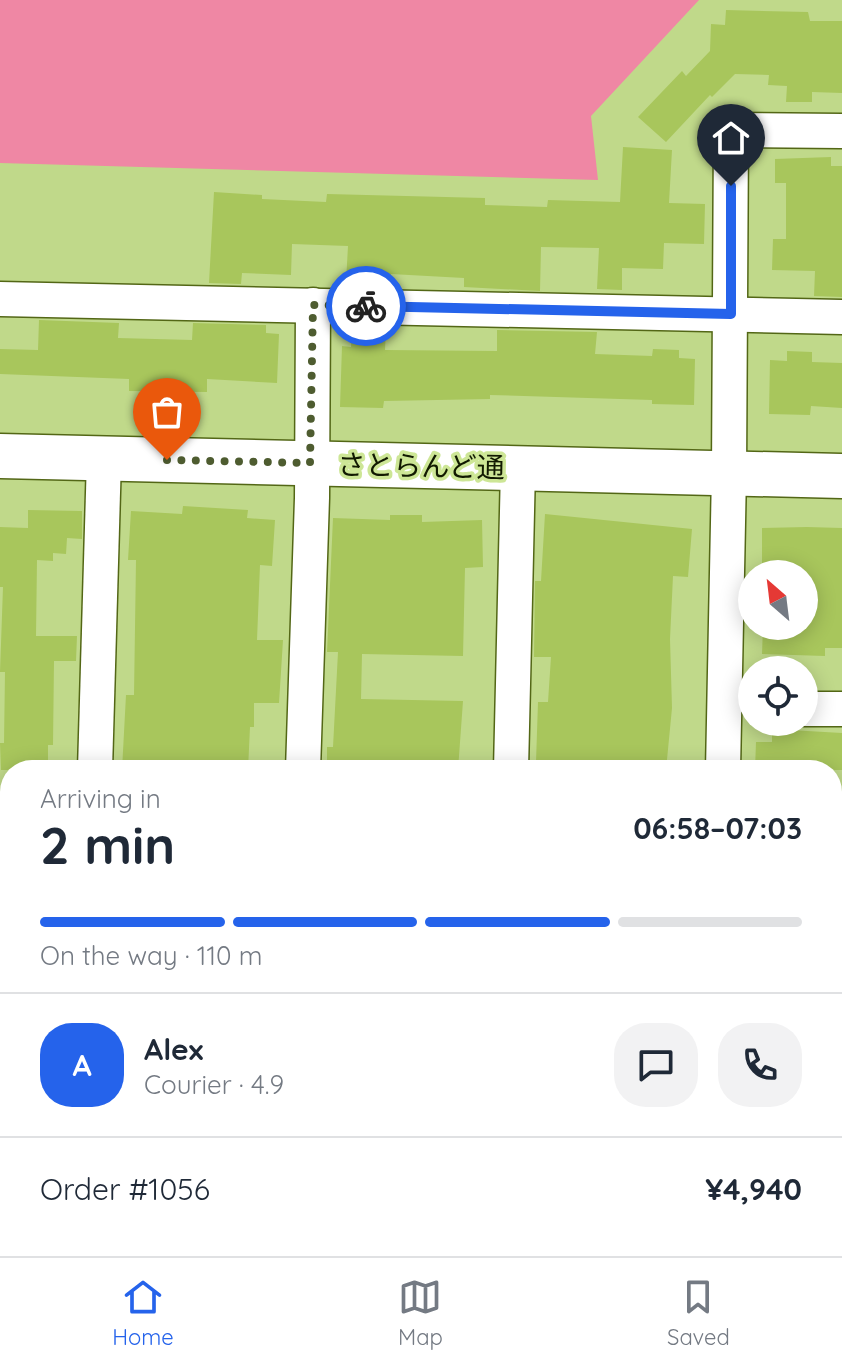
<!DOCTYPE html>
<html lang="en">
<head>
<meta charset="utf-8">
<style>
  body { margin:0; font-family:Quicksand,"Noto Sans JP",sans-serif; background:#f2f2f3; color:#1f2937; height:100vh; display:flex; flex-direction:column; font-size:30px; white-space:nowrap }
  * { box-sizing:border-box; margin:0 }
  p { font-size:26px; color:#747a83 }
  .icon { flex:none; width:44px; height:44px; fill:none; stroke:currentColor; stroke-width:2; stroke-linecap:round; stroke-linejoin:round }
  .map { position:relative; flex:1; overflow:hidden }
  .panel { position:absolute; left:0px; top:760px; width:842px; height:496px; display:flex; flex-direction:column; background:#fff; border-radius:32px 32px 0 0; box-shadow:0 4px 20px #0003 }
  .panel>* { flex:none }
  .needle { width:52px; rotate:332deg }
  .fabs { position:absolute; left:738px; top:560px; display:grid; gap:16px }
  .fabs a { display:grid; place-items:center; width:80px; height:80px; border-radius:50%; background:#fff; box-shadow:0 4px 20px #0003; font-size:40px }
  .pin { position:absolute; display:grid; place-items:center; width:68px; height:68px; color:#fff; margin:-82px -34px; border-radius:50% 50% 50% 0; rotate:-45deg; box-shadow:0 0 8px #0007 }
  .pin .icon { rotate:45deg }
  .courier { position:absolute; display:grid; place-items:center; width:80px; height:80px; margin:-40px; border:6px solid #2563eb; border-radius:50%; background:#fff; color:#222; box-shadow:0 2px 10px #0007 }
  .summary em { font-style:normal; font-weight:800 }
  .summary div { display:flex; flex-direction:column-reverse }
  .summary { display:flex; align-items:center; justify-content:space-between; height:136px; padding:0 40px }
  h1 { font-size:52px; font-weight:800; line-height:60px }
  .bar { display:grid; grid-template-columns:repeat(4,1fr); gap:12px 8px; align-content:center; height:96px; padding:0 40px }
  .bar i { height:10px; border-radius:6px; background:#e0e1e3 }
  .bar .active { background:#2563eb }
  .bar p { grid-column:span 4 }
  .line { display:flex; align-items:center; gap:20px; padding:0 40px; border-top:2px solid #e0e1e3 }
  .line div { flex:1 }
  .round { display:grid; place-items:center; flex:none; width:84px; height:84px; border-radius:32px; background:#f2f2f3 }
  .tab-bar { display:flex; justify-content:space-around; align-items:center; height:112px; border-top:2px solid #e0e1e3; background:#fff; font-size:22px; color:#747a83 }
  .tab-bar a { display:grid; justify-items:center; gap:4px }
  .tab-bar .active { color:#2563eb }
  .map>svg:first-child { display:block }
  .green { fill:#ef87a4 }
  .building { fill:#a8c65c }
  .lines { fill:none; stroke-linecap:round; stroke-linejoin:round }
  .minor-casing { stroke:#536716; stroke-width:37 }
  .tertiary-casing { stroke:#536716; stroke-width:47 }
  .minor { stroke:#fff; stroke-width:34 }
  .tertiary { stroke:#fff; stroke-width:44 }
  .done { stroke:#4e5c30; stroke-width:8; stroke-dasharray:0 14.4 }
  .route { stroke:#2563eb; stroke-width:10 }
  .labels { text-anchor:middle; stroke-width:7; stroke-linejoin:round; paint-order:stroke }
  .street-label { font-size:28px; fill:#111900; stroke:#cde696 }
</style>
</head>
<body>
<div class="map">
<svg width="842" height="1256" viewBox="0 0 842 1256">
  <rect width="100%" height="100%" fill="#c0d98a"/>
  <g class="green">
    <polygon points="0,0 699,0 591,116 598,180 0,163"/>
    <polygon points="832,930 842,930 842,1098 832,1097"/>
  </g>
  <g class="building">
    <polygon points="726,10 808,12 810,21 842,21 842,93 812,92 812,102 786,102 787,86 768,85 769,75 735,74 712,97 710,95 666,142 638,117 682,71 686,76 710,51 711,24 725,25"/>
    <polygon points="623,147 672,150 669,203 705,204 704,244 664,243 663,269 622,268 622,290 597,289 599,248 541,247 540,291 464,287 464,278 391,274 391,282 387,282 387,287 354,287 354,282 346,282 348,246 292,244 291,275 242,273 241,284 209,283 214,192 262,195 262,199 326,202 327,194 485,198 485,205 547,207 548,200 620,202"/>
    <polygon points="831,157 831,166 842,166 842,297 814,296 815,271 772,270 773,239 786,239 786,183 775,183 775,159"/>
    <polygon points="39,320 119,323 118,338 192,340 193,323 266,325 266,333 279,334 277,383 207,379 207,392 129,391 129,379 0,374 0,349 38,350"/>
    <polygon points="352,327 386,327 385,350 497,351 497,330 597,332 595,354 652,356 653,349 679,350 679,358 695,359 694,405 652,404 652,400 490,395 490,399 384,401 383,408 340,407 342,346 351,347"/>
    <polygon points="787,351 812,352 812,362 842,363 842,408 811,406 810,415 769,414 770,360 787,361"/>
    <polygon points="183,506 248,510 247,518 275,520 272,566 260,565 257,640 283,640 279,703 254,703 254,727 250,727 248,770 122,770 126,695 134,695 136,560 128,560 131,511 182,514"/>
    <polygon points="28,510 82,511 82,539 67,538 66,554 53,553 53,561 37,560 36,636 77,636 76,661 54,661 53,745 48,745 48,770 1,770 0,743 4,743 5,672 0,672 3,587 0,587 0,527 28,528"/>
    <polygon points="545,514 692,529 688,577 673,576 670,639 672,708 666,770 542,770 543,762 536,762 538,702 548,702 551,657 534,657 535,581 541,581"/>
    <polygon points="390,515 422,515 422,522 482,520 483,567 465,568 463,656 362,654 361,699 463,701 458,770 327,770 327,747 333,747 338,652 327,652 333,518 390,520"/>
    <polygon points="807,527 842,528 842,648 825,648 825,656 762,654 763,626 804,626 806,574 762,574 762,528"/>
    <polygon points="772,729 842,733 842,770 755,770 756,742 772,742"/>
  </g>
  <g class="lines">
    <defs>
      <g id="minor">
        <polyline points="0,299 842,317"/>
        <polyline points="804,709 842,709"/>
        <polyline points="95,770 104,458"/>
        <polyline points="303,770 312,498 313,305"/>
        <polyline points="511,770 518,468"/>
        <polyline points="723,770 729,473 731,130 842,131"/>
        <polyline points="832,910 842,910"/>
        <polyline points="0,1096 10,1096"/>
        <polyline points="832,1115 842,1115"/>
        <polyline points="291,1256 291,1246"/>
        <polyline points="712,1256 712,1246"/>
      </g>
      <polyline id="tertiary" points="0,456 842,476"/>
    </defs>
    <use href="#minor" class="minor-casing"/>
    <use href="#tertiary" class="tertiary-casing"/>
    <use href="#minor" class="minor"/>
    <use href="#tertiary" class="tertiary"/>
  </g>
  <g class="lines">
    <polyline class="done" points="167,460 310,463 313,305 366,306"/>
    <polyline class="route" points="366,306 731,314 731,186"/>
  </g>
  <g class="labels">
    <g class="street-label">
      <text transform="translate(421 466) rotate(1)" y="10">さとらんど通</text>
    </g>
  </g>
</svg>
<div class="fabs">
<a><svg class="needle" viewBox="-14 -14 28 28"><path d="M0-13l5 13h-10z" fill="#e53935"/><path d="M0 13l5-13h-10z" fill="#747a83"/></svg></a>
<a><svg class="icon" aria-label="locate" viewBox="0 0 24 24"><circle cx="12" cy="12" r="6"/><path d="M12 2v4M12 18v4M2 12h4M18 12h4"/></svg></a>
</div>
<div class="pin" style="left:167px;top:460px;background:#ea580c"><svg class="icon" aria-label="bag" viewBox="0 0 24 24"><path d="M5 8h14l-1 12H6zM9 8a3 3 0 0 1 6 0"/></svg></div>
<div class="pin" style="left:731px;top:186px;background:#1f2937"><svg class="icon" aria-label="home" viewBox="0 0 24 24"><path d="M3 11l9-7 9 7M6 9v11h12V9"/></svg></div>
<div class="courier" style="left:366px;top:306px"><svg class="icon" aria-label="bike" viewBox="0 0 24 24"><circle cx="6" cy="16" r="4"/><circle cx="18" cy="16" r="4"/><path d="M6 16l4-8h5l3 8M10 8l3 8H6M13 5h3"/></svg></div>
<section class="panel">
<div class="summary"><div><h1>2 min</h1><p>Arriving in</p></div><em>06:58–07:03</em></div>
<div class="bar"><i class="active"></i><i class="active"></i><i class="active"></i><i></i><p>On the way · 110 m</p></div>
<div class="line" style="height:144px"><b class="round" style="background:#2563eb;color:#fff">A</b><div><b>Alex</b><p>Courier · 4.9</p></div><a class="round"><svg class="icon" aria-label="chat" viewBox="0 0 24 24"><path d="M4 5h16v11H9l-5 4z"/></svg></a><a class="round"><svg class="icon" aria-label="phone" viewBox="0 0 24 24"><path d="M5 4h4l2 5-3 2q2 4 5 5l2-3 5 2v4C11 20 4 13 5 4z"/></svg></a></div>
<div class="line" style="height:104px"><div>Order #1056</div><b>¥4,940</b></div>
</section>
</div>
<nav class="tab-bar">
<a class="active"><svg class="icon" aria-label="home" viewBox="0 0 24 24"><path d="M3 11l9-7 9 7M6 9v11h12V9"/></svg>Home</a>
<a><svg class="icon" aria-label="map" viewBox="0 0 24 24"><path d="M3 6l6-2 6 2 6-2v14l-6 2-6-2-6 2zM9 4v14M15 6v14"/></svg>Map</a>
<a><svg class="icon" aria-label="saved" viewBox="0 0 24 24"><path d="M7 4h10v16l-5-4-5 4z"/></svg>Saved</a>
</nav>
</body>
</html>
